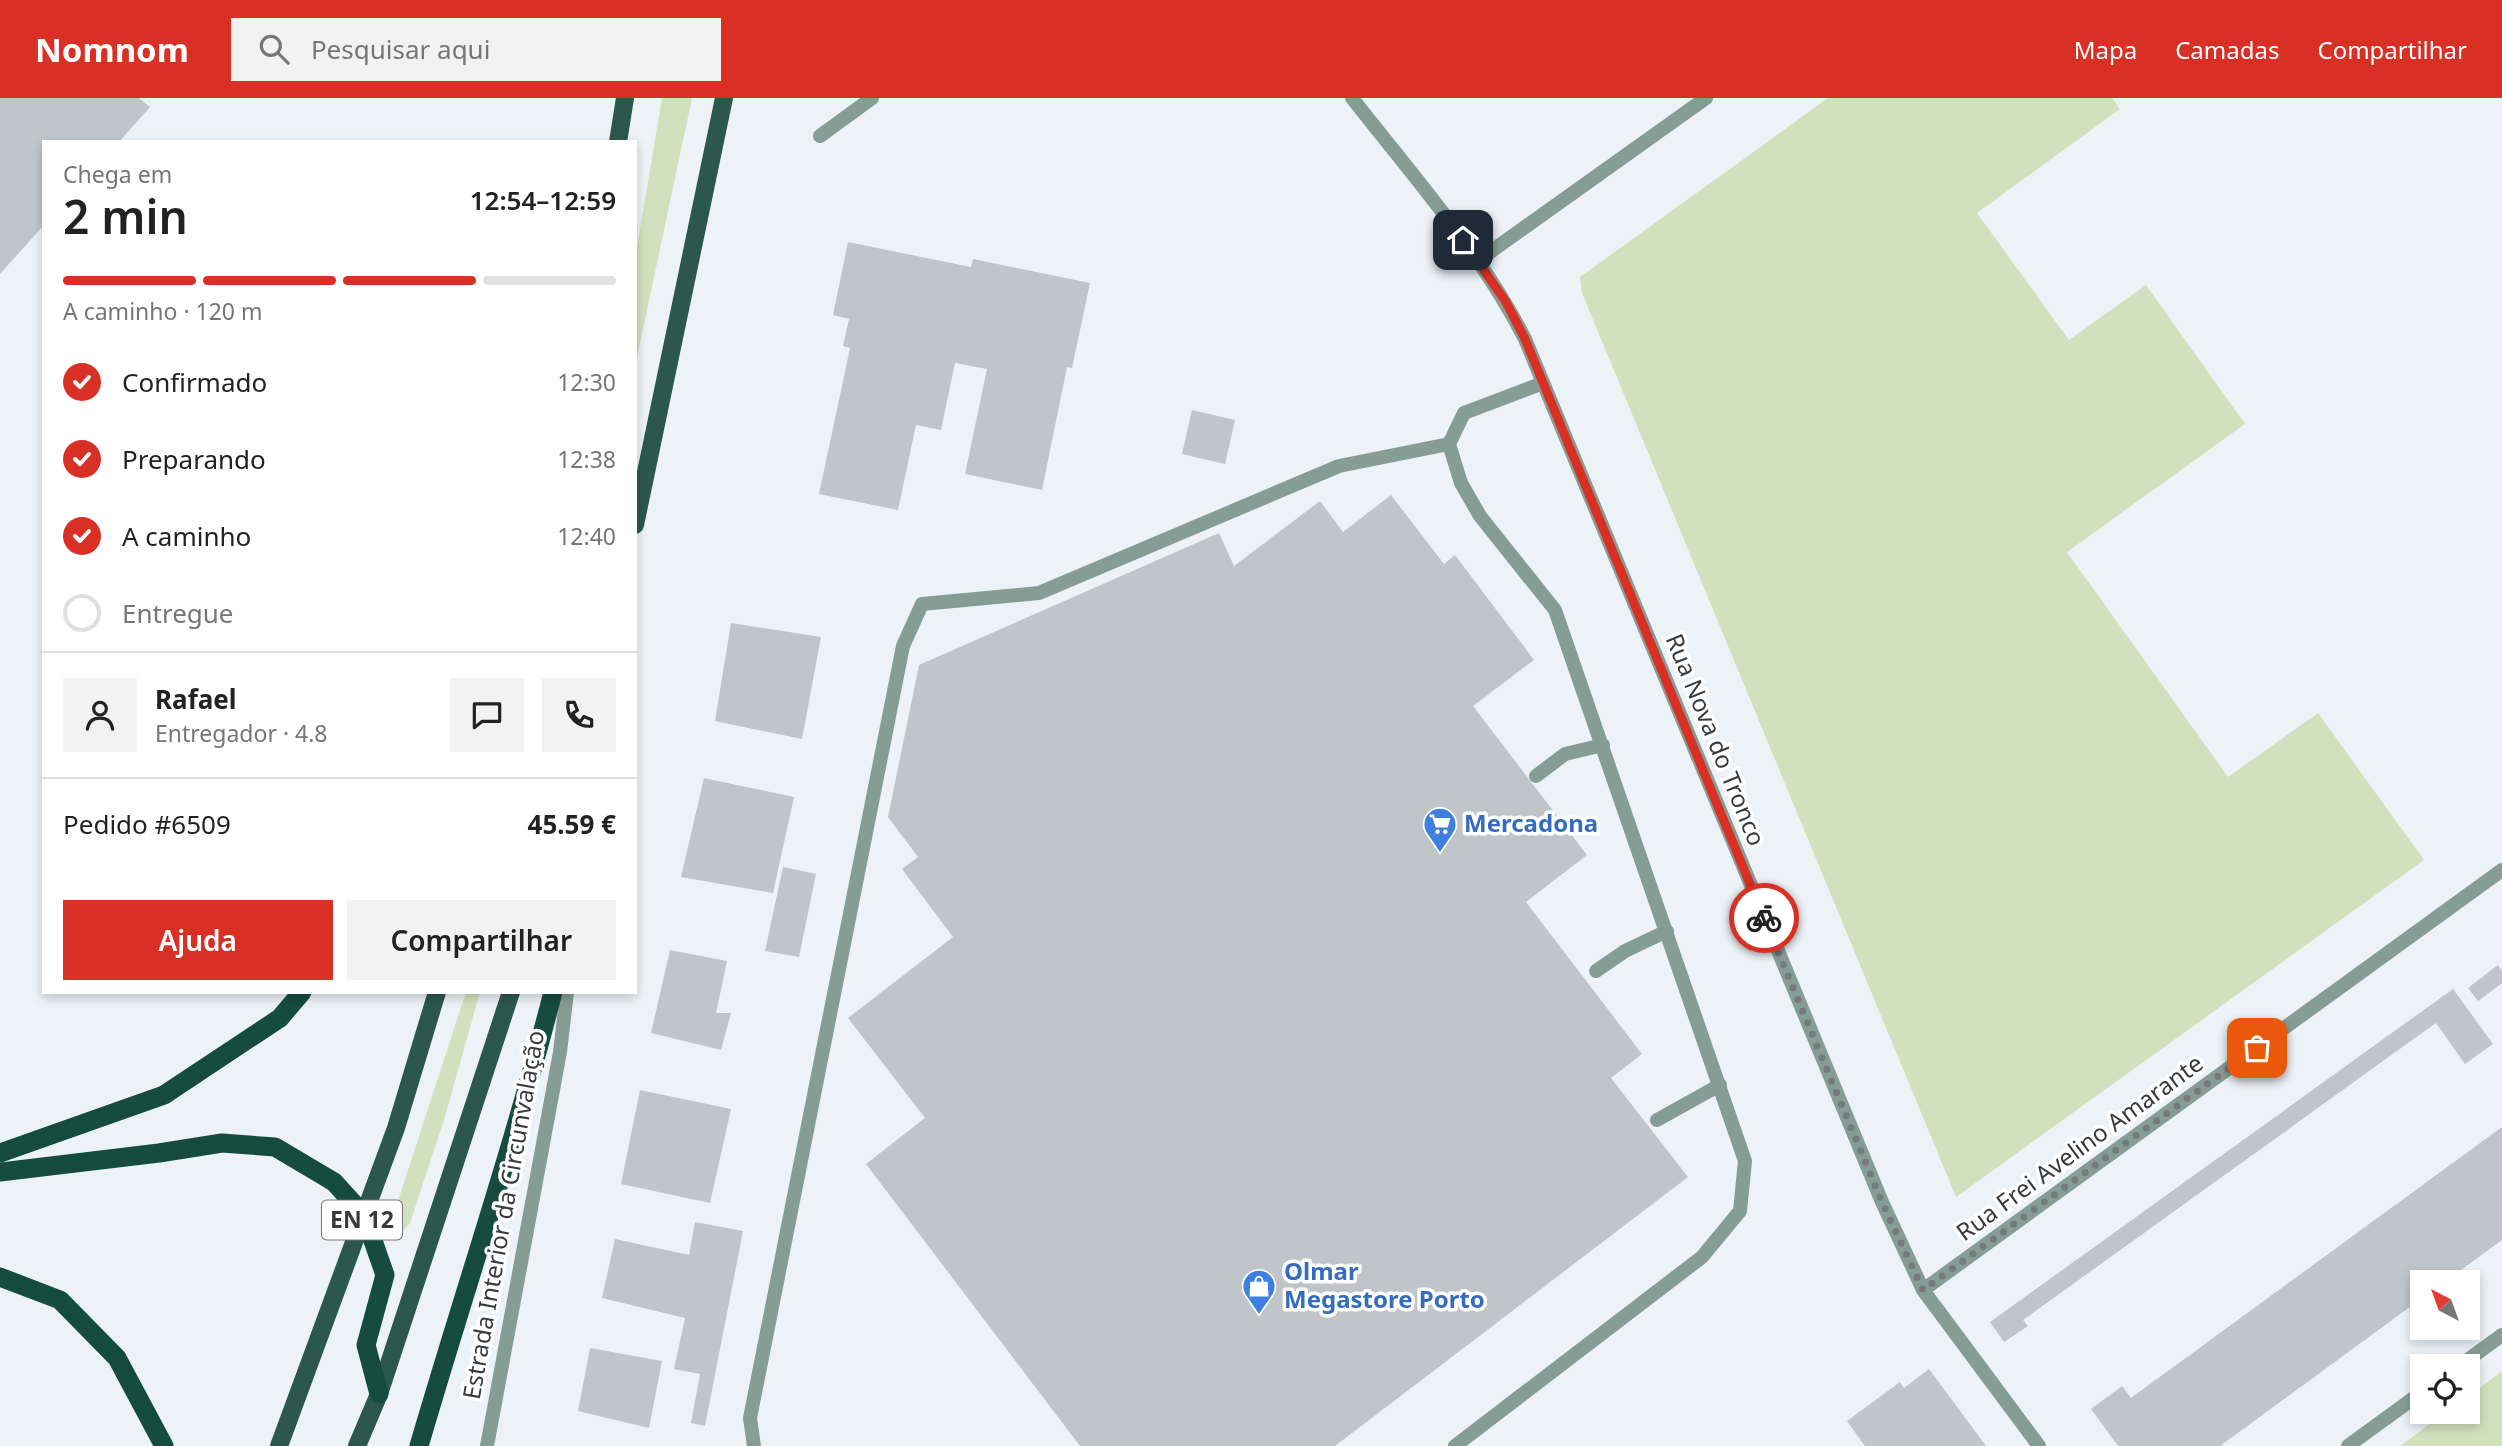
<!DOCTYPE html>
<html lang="pt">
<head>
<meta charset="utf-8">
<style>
  body { margin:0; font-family:"Noto Sans",sans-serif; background:#f2f2f2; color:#222; height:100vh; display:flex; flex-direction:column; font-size:26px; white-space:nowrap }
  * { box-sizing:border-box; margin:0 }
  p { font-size:23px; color:#767676 }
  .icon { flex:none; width:38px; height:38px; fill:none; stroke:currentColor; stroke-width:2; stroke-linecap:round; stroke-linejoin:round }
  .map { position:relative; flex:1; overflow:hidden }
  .drawer { position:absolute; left:42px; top:42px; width:595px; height:854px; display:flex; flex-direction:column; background:#fff; border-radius:0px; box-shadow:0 4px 10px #0003 }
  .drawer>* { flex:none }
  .needle { width:46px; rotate:319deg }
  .fabs { position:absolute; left:2410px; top:1172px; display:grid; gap:14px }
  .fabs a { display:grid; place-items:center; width:70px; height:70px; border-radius:0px; background:#fff; box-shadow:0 4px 10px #0003; font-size:35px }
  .pin { position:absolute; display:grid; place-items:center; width:60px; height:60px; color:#fff; margin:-30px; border-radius:14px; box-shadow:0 4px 10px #0006 }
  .courier { position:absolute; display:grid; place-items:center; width:70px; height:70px; margin:-35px; border:5px solid #d93025; border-radius:50%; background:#fff; color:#222; box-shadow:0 2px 9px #0007 }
  .headline em { font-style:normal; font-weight:600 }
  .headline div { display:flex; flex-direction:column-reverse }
  .headline { display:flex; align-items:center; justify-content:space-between; height:119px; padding:0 21px }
  h1 { font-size:46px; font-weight:600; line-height:52px }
  .bar { display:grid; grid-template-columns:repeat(4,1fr); gap:10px 7px; align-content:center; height:84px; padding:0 21px }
  .bar i { height:9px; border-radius:5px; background:#e0e0e0 }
  .bar .on { background:#d93025 }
  .bar p { grid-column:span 4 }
  .line { display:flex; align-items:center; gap:18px; padding:0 21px; border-top:2px solid #e0e0e0 }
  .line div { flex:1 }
  .round { display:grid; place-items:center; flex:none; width:74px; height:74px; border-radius:0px; background:#f2f2f2 }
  ol { padding:0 21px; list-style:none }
  li { display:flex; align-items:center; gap:21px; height:77px }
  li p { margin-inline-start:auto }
  li .icon { padding:7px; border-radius:50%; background:#d93025; color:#fff; stroke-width:4 }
  li:last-child { color:#767676 }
  li i { width:38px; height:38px; border:4px solid #e0e0e0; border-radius:50% }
  .action { display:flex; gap:14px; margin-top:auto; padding:14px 21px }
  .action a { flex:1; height:80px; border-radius:0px; background:#d93025; color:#fff; font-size:28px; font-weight:600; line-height:80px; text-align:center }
  .action a+a { background:#f2f2f2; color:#222 }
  header { display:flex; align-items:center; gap:42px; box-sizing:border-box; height:98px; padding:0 35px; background:#d93025; color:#fff }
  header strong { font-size:33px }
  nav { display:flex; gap:38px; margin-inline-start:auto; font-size:24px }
  .search { width:490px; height:63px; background:#f2f2f2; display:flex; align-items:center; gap:18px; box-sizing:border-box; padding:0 24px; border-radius:0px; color:#767676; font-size:26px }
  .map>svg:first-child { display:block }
  .green { fill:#d2e1bd }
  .building { fill:#c0c5c9 }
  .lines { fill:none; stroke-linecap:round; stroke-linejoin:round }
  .service { stroke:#869d95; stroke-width:14 }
  .minor { stroke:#869d95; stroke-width:14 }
  .primary { stroke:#2c584b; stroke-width:18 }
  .trunk { stroke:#164c3e; stroke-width:19 }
  .done { stroke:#777a7d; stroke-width:7; stroke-dasharray:0 12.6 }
  .route { stroke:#d93025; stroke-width:9 }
  .labels { text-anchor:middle; stroke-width:7; stroke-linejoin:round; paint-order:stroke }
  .shield { fill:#fff; stroke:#747576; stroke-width:2 }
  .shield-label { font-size:23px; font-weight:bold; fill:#383a3c }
  .street-label { font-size:24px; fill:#383a3c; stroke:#fff }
  .shop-label { font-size:24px; font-weight:bold; fill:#366cbe; stroke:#fff; text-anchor:start }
</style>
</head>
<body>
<header>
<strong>Nomnom</strong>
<div class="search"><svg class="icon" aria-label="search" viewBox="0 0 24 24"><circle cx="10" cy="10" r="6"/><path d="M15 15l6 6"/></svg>Pesquisar aqui</div>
<nav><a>Mapa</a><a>Camadas</a><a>Compartilhar</a></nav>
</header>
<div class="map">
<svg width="2502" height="1348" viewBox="0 0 2502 1348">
  <rect width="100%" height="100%" fill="#edf2f7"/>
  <g class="green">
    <polygon points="662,0 692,0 635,269 635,161"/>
    <polygon points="1828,0 2112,0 2120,11 1977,115 2069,242 2146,187 2245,326 2067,454 2228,679 2318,615 2424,762 1956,1099 1582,195 1580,179"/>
    <polygon points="466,894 480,894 444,1022 410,1125 405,1131 398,1132 394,1128 397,1106"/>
    <polygon points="2502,1273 2502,1348 2400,1348 2446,1314 2468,1314 2468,1299"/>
  </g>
  <g class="building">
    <polygon points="0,0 139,0 150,9 119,44 44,44 44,127 0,176"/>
    <polygon points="848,144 971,169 973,161 1090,185 1072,270 1067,269 1042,392 965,376 987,271 955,265 941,332 916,327 898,412 819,396 850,250 843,248 849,221 833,217"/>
    <polygon points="1192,312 1235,322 1225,366 1182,356"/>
    <polygon points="1391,397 1444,466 1455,457 1534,562 1473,608 1587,757 1526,804 1642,956 1611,980 1688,1079 1335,1348 1080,1348 866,1066 925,1020 848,920 953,839 902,771 918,759 888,719 919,567 1219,435 1234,468 1320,403 1343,434"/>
    <polygon points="731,525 821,539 802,641 715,623"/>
    <polygon points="704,680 794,699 773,795 681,779"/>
    <polygon points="783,769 816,776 799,859 765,853"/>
    <polygon points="670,852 727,863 716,915 731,915 721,952 651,935"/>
    <polygon points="2498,867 2502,873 2502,885 2478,903 2468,890"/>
    <polygon points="2453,891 2493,946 2465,966 2436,925 2023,1222 2028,1228 2004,1244 1990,1224"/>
    <polygon points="640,992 731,1011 710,1105 621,1086"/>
    <polygon points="2502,1029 2502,1142 2443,1185 2422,1185 2422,1200 2220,1348 2118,1348 2091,1311 2122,1288 2131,1300"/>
    <polygon points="695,1124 743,1133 705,1328 691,1325 700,1276 674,1271 685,1220 602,1200 615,1141 689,1157"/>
    <polygon points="590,1250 662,1263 649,1330 578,1313"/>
    <polygon points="1929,1271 1986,1348 1865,1348 1847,1323 1900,1284 1904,1290"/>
  </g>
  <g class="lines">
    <g class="service">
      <polyline points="820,38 872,0"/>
      <polyline points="1449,346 1464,315 1543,285"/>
      <polyline points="1536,678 1565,656 1603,647"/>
      <polyline points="1596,873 1625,853 1667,833"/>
      <polyline points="1657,1022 1720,987"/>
      <polyline points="754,1348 750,1320 903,548 922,506 1039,495 1339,368 1449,346 1461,385 1480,418 1555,512 1745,1063 1740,1113 1702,1159 1455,1348"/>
    </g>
    <g class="minor">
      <path d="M1352,0c61,78 128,153 173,241l357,863 41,88 116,156"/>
      <polyline points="1479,162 1706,0"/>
      <polyline points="1923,1192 2502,772"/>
      <polyline points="2458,1269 2502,1237"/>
      <polyline points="487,1348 560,954 567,894"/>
      <polyline points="2348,1348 2422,1294"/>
    </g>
    <g class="primary">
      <polyline points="618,44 625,0"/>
      <polyline points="635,427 724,0"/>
      <polyline points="279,1348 396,1030 437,894"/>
      <polyline points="357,1348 379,1296 511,894"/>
    </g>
    <g class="trunk">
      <polyline points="0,1055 164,997 280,920 302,894"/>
      <polyline points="0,1074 159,1055 222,1045 275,1049 334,1084 364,1117 385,1177 366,1247 379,1296"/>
      <polyline points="0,1179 60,1202 117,1260 164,1348"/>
      <path d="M419,1348c44,-151 95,-301 134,-454"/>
    </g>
  </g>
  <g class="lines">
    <polyline class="done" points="1764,820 1882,1104 1923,1192 2257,950"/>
    <polyline class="route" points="1463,142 1506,204 1525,241 1764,820"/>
  </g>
  <defs>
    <symbol id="supermarket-pin" viewBox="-11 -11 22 30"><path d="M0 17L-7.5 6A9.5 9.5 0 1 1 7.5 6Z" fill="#3f7fe0" stroke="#fff"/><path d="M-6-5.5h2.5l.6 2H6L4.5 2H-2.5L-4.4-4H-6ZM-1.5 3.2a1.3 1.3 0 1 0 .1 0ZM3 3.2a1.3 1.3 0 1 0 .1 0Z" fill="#fff"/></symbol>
    <symbol id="shop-pin" viewBox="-11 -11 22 30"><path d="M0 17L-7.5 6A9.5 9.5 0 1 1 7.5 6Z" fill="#3f7fe0" stroke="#fff"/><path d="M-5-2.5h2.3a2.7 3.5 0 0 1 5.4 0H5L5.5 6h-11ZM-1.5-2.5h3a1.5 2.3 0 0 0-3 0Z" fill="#fff"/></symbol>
  </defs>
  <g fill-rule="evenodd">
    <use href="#supermarket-pin" x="1421" y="707" width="38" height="52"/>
    <use href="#shop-pin" x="1240" y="1169" width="38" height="52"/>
  </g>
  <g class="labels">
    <rect class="shield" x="322" y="1102.5" width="80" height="39" rx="5"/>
    <g class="shield-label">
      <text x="362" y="1130">EN 12</text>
    </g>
    <g class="street-label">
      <text transform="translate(1715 642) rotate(68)" y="8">Rua Nova do Tronco</text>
      <text transform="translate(2080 1050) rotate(-36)" y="8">Rua Frei Avelino Amarante</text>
      <text transform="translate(504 1117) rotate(-80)" y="8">Estrada Interior da Circunvalação</text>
    </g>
    <g class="shop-label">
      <text x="1464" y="734">Mercadona</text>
      <text x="1284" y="1182">Olmar<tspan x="1284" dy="28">Megastore Porto</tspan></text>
    </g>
  </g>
</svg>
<div class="fabs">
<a><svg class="needle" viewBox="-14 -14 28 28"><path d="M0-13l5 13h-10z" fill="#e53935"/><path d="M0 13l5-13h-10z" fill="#767676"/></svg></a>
<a><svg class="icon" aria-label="locate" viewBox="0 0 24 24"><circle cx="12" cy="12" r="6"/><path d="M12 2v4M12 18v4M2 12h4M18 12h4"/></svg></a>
</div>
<div class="pin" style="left:2257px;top:950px;background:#ea580c"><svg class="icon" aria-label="bag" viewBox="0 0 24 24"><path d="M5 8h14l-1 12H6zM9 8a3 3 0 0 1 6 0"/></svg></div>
<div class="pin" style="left:1463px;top:142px;background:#1f2937"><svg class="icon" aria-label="home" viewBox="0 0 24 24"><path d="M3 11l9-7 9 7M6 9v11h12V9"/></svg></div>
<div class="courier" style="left:1764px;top:820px"><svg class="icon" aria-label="bike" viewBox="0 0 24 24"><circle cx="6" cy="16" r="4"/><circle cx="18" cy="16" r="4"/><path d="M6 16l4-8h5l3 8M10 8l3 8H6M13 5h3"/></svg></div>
<section class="drawer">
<div class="headline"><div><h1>2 min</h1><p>Chega em</p></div><em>12:54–12:59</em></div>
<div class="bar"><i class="on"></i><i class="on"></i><i class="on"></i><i></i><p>A caminho · 120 m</p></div>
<ol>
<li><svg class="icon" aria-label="check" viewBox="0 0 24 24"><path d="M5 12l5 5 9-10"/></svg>Confirmado<p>12:30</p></li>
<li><svg class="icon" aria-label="check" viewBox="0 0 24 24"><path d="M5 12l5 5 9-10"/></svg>Preparando<p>12:38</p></li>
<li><svg class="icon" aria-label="check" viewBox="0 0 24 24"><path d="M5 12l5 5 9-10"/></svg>A caminho<p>12:40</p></li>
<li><i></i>Entregue</li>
</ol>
<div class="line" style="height:126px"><a class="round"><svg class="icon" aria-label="person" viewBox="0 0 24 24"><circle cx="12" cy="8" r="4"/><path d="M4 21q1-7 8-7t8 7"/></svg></a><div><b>Rafael</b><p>Entregador · 4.8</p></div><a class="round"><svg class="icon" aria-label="chat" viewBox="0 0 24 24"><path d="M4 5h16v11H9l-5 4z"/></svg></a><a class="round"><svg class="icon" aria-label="phone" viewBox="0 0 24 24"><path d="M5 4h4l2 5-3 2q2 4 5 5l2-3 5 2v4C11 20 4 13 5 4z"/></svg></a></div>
<div class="line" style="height:91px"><div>Pedido #6509</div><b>45.59 €</b></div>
<div class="action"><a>Ajuda</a><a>Compartilhar</a></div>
</section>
</div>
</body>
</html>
